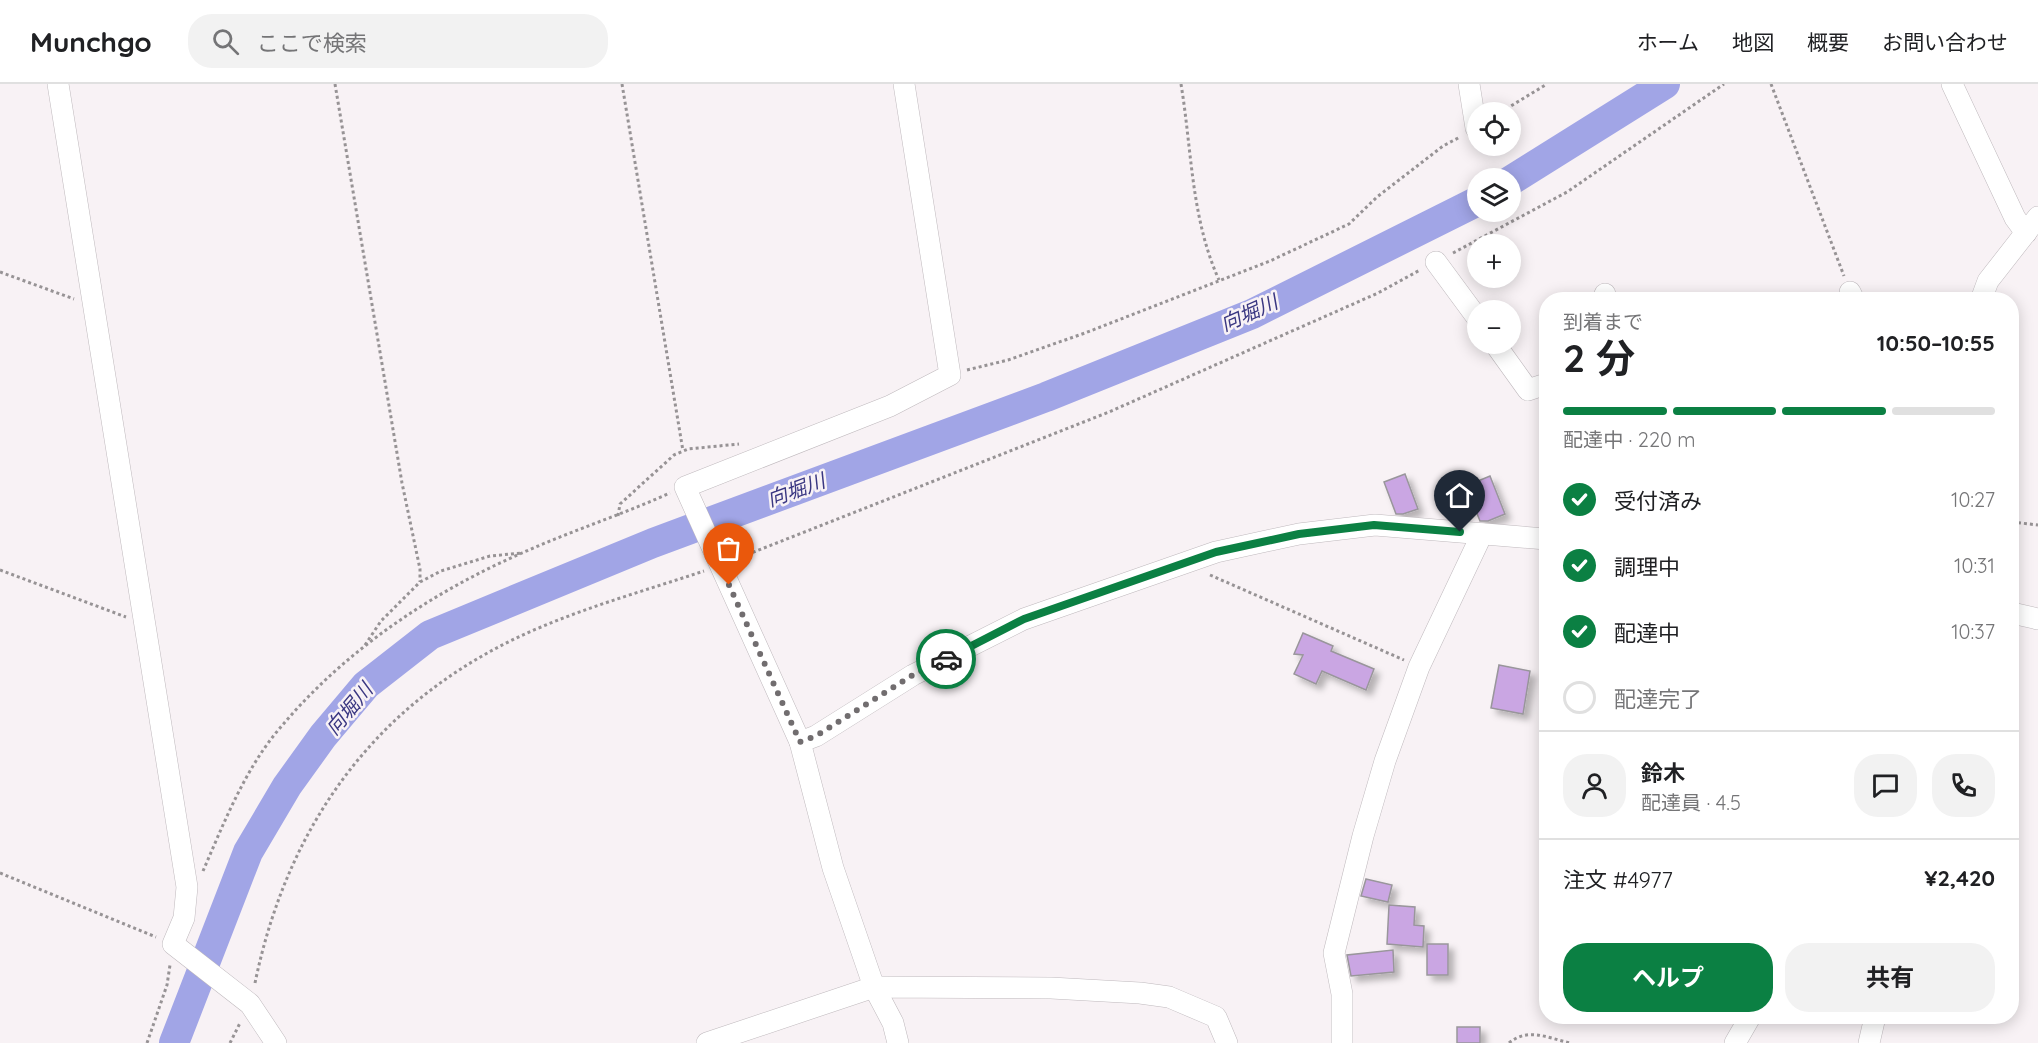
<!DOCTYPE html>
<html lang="ja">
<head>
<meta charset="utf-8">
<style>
  body { margin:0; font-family:Quicksand,"Noto Sans JP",sans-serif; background:#f2f2f2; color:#202124; height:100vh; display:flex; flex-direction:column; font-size:22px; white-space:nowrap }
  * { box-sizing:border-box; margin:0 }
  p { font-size:20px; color:#757577 }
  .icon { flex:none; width:33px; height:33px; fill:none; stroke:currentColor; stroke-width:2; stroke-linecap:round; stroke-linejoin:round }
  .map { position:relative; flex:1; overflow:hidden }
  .panel { position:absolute; left:1539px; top:208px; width:480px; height:732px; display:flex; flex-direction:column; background:#fff; border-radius:24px; box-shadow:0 3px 15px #0003 }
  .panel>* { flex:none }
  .buttons { position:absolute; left:1467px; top:18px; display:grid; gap:12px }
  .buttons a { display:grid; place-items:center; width:54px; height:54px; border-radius:50%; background:#fff; box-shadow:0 3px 15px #0003; font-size:30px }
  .pin { position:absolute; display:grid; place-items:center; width:51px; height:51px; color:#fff; margin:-62px -26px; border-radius:50% 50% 50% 0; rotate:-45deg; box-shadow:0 0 6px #0007 }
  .pin .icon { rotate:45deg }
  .courier { position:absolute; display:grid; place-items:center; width:60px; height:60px; margin:-30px; border:4px solid #0b8043; border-radius:50%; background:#fff; color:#222; box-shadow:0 2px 8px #0007 }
  .summary em { font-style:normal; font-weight:700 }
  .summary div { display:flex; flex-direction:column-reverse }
  .summary { display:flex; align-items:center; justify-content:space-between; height:102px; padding:0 24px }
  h1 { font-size:39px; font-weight:700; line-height:45px }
  .bar { display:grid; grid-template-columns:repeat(4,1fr); gap:9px 6px; align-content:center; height:72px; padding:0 24px }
  .bar i { height:8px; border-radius:4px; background:#e0e0e0 }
  .bar .on { background:#0b8043 }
  .bar p { grid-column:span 4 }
  .line { display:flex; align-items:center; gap:15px; padding:0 24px; border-top:2px solid #e0e0e0 }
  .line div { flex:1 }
  .round { display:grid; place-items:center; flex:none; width:63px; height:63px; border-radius:24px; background:#f2f2f2 }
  ol { padding:0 24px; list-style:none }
  li { display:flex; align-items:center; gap:18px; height:66px }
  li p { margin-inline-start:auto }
  li .icon { padding:6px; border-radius:50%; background:#0b8043; color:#fff; stroke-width:4 }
  li:last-child { color:#757577 }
  li i { width:33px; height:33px; border:3px solid #e0e0e0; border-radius:50% }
  .button { display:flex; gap:12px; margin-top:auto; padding:12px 24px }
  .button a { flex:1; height:69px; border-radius:24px; background:#0b8043; color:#fff; font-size:24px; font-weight:700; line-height:69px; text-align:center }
  .button a+a { background:#f2f2f2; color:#202124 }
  header { display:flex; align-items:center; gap:36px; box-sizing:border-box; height:84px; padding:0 30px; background:#fff; border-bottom:2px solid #e0e0e0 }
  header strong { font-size:28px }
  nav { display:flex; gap:33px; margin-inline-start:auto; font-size:21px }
  .search { width:420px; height:54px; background:#f2f2f2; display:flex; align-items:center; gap:15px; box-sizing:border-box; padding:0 21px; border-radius:24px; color:#757577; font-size:22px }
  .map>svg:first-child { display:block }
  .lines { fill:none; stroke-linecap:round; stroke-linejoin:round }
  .river { stroke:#a1a5e6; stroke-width:30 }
  .building { fill:#caa6e3; stroke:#99969b; stroke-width:1.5; filter:url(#shadow) }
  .minor-casing { stroke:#bfb9bd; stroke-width:22 }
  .path { stroke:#979395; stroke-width:3; stroke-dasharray:3 3; stroke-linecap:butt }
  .minor { stroke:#fff; stroke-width:21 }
  .done { stroke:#716d6f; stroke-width:6; stroke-dasharray:0 10.8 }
  .route { stroke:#0b8043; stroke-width:8 }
  .labels { text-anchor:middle; stroke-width:5; stroke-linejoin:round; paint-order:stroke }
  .water-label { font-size:20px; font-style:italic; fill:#3a3782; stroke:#f8f2f5 }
</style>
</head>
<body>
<header>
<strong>Munchgo</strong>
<div class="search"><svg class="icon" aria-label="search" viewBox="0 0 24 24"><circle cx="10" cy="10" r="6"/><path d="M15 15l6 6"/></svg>ここで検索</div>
<nav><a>ホーム</a><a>地図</a><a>概要</a><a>お問い合わせ</a></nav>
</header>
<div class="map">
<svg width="2038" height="959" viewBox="0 0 2038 959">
  <defs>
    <filter id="shadow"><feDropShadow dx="5.5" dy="5.5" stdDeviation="3" flood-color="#0004"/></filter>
  </defs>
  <rect width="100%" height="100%" fill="#f8f2f5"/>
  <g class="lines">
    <g class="river">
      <polyline points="1510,97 1665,0"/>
      <polyline points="174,959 248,768 287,702 323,652 366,601 430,551 653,459 1046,313 1252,230 1478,117"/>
    </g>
  </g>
  <g class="building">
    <polygon points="1405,390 1418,425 1403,430 1396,430 1384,398"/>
    <polygon points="1490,392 1505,430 1488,437 1480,437 1466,402"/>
    <polygon points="1303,549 1333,562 1331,567 1374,585 1366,606 1322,587 1316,600 1294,590 1303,571 1294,570"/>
    <polygon points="1499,581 1530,587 1523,630 1491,624"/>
    <polygon points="1366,795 1392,801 1388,818 1361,812"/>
    <polygon points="1389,821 1415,823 1414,841 1424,842 1423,863 1387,860"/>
    <rect x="1427" y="860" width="21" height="31"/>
    <polygon points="1393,866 1394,888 1351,892 1347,871"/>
    <rect x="1457" y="943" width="23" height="16"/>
  </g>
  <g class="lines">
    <defs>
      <g id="minor">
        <polyline points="58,0 187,803 184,834 173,860 250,920 276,959"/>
        <polyline points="1469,0 1476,44"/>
        <polyline points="1952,0 2015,134 2026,149"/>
        <polyline points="1436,178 1478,235"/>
        <polyline points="1850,208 1854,216"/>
        <polyline points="1603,216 1605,210"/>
        <polyline points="1981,216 1988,197 2038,133"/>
        <polyline points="1495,260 1528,306 1546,300"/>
        <polyline points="2012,529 2038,535"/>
        <polyline points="800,658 816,652 913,591 1024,535 1216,468 1299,450 1375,441 1546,455"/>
        <polyline points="707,959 874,903 1051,904 1140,909 1169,913 1216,933 1227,959"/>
        <polyline points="898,959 893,939 874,903 833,784 800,658 685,403 890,322 950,291 904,0"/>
        <polyline points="1342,959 1342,910 1334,869 1363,752 1385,677 1419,583 1482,450"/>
        <polyline points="1735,959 1750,933"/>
        <polyline points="1869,959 1875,933"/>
      </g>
    </defs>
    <use href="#minor" class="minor-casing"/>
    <g class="path">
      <polyline points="335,0 402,399 420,485 420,498"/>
      <polyline points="622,0 683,367"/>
      <path d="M1181,0c11,67 10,134 38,196"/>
      <polyline points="1771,0 1844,192"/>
      <polyline points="1501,28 1547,0"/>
      <polyline points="1453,169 1567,108 1724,0"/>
      <polyline points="0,188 74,215"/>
      <polyline points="967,286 1008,276 1085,249 1270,177 1349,140 1377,113 1443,62 1460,53"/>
      <polyline points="618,432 620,420 674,371 688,365 739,360"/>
      <polyline points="2012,438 2038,441"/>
      <polyline points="736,475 1109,328 1378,209 1420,186"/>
      <polyline points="0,486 126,533"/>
      <polyline points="1210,491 1404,576"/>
      <polyline points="365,561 381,537 420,498 441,487 490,472 522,469"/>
      <path d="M203,787c20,-46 40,-97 72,-137 65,-80 153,-140 247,-181 49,-22 99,-38 148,-60"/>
      <polyline points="0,789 156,853"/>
      <path d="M255,899c34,-165 128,-290 286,-356 52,-22 109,-38 163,-56"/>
      <polyline points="147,959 167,901 170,881"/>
      <polyline points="230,959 240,939"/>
      <path d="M1509,959c19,-16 39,-5 61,0"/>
    </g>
    <use href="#minor" class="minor"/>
  </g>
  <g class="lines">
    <polyline class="done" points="729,501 800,658 816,652 913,591 946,575"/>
    <polyline class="route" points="946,575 1024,535 1216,468 1299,450 1374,441 1460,448"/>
  </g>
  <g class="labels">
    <g class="water-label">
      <text transform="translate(1249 229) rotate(-24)" y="7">向堀川</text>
      <text transform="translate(796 406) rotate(-20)" y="7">向堀川</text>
      <text transform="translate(349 625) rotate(-50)" y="7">向堀川</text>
    </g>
  </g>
</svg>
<div class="buttons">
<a><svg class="icon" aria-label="locate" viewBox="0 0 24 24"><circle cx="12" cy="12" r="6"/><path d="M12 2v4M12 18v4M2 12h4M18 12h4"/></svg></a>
<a><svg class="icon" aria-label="layers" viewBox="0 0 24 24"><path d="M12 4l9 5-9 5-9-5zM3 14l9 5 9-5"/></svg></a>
<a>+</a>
<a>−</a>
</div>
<div class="pin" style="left:729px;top:501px;background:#ea580c"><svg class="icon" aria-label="bag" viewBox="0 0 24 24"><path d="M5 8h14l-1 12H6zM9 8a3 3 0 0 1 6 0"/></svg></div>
<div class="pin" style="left:1460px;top:448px;background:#1f2937"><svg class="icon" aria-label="home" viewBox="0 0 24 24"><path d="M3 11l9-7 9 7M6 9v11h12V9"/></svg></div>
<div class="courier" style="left:946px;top:575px"><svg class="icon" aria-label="car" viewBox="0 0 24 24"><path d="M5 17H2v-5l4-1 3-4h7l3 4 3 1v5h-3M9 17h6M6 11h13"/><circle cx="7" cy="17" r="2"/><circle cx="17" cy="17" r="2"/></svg></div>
<section class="panel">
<div class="summary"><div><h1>2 分</h1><p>到着まで</p></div><em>10:50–10:55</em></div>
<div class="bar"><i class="on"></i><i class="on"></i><i class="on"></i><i></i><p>配達中 · 220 m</p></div>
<ol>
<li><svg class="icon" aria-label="check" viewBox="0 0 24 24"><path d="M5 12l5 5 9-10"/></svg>受付済み<p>10:27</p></li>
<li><svg class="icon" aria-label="check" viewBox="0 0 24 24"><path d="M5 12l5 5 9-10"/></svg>調理中<p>10:31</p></li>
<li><svg class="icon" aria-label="check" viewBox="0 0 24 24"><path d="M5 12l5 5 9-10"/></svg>配達中<p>10:37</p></li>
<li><i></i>配達完了</li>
</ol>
<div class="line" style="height:108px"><a class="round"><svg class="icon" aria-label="person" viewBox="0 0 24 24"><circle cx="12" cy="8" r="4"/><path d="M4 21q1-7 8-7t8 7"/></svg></a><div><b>鈴木</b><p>配達員 · 4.5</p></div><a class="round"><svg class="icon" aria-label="chat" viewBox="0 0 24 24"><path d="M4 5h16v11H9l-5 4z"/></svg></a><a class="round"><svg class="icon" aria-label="phone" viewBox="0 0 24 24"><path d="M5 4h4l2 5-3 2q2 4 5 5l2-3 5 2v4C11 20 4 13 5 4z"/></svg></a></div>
<div class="line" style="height:78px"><div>注文 #4977</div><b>¥2,420</b></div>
<div class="button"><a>ヘルプ</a><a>共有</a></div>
</section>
</div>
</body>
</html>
